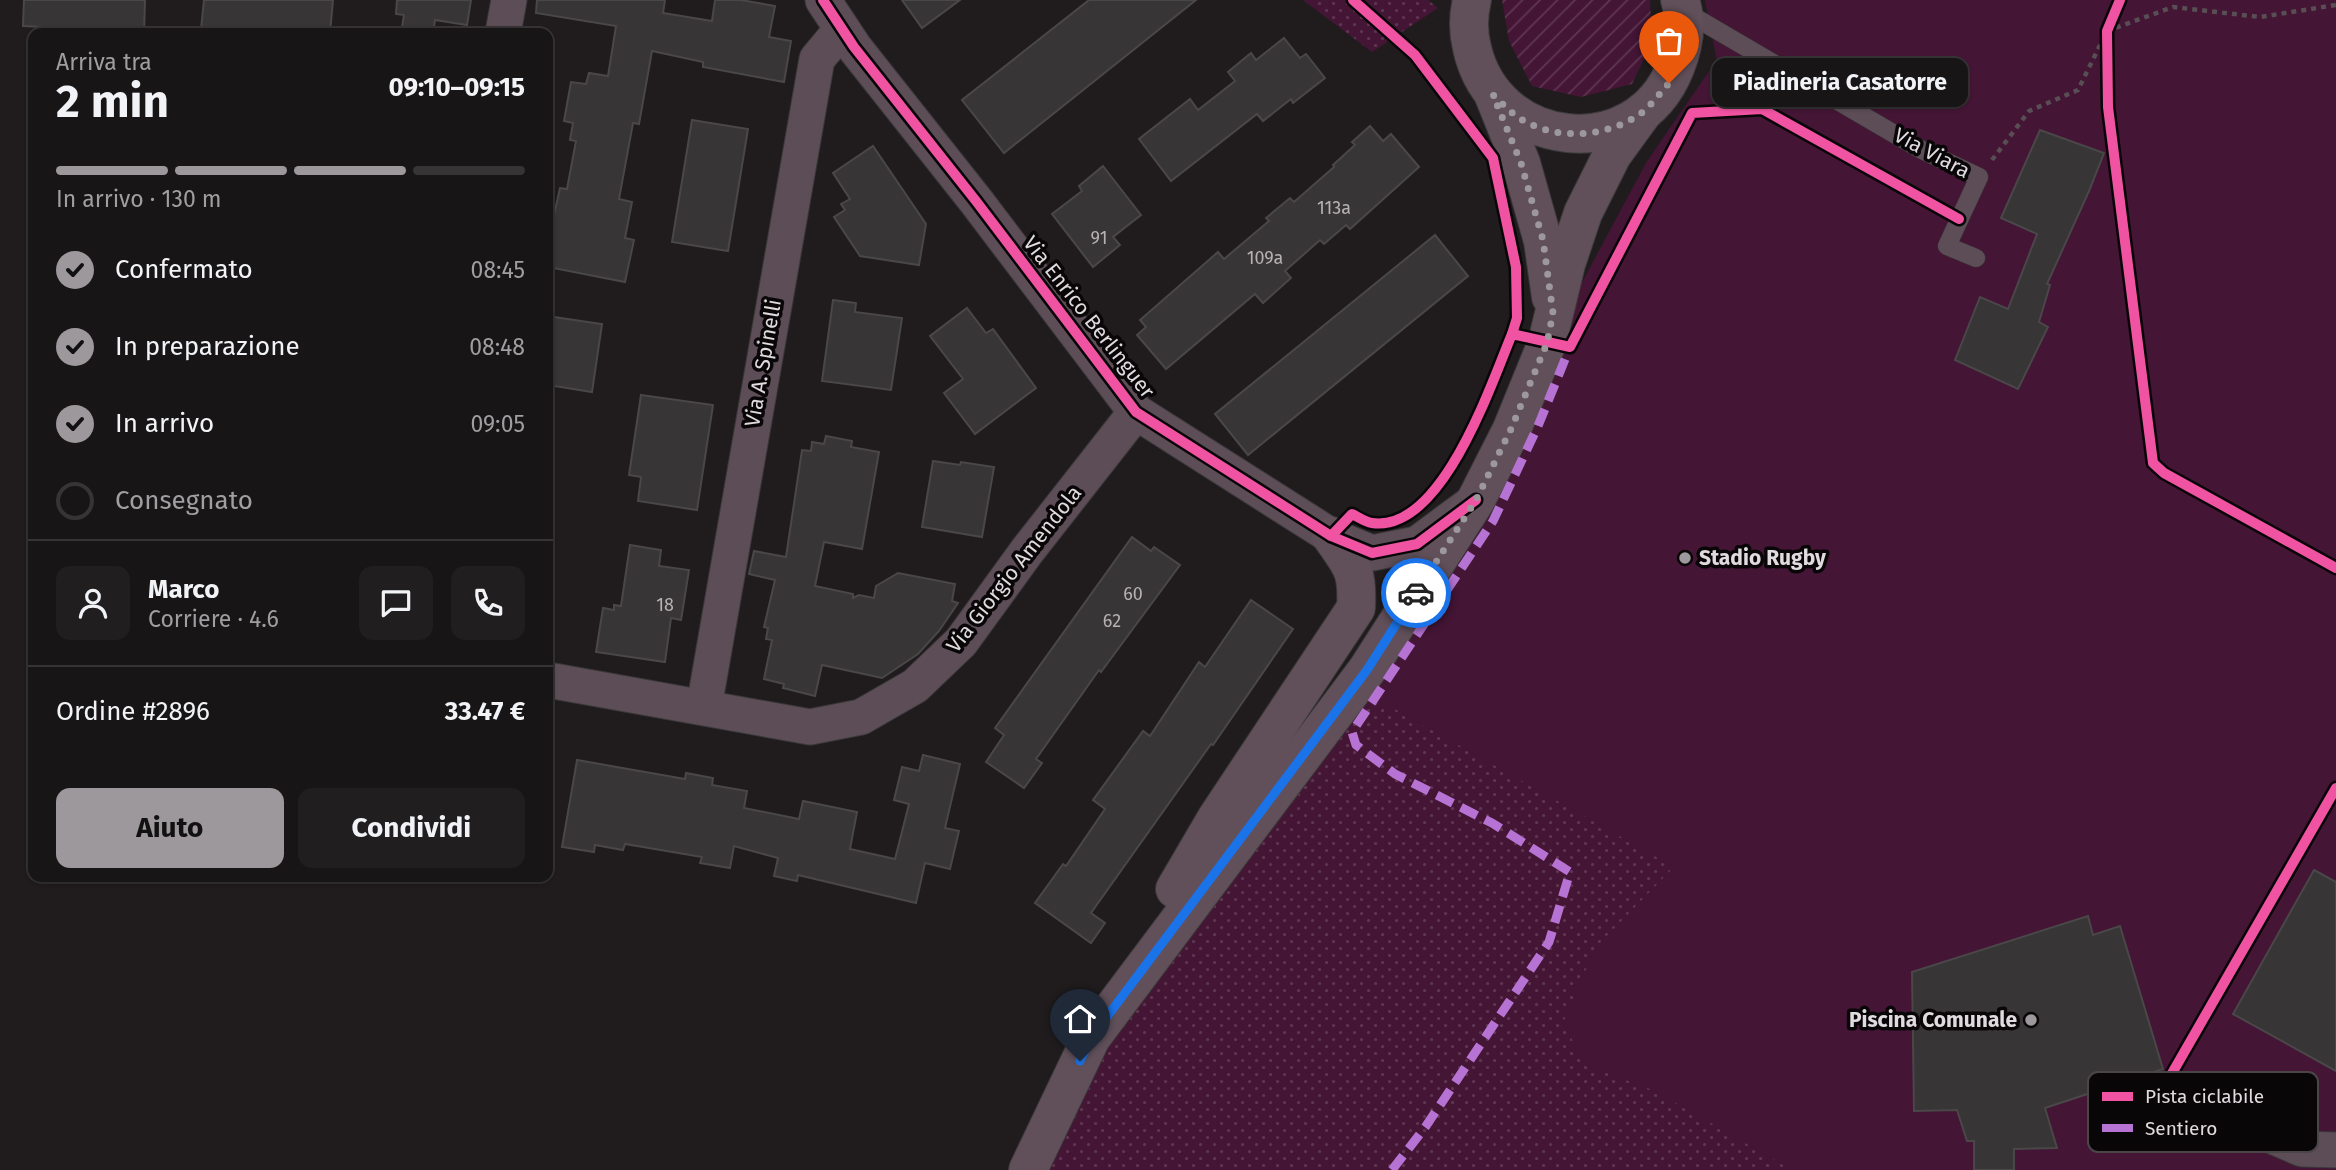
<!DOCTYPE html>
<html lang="it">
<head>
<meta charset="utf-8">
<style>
  body { margin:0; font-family:"Fira Sans",sans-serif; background:#211e1f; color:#f1f3f6; height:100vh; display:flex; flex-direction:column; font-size:26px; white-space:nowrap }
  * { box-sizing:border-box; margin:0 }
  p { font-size:23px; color:#9f9fa1 }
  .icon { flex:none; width:38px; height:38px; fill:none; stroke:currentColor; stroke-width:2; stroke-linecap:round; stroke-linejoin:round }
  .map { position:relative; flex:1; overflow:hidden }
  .sheet { position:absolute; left:28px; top:28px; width:525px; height:854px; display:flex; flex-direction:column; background:#181516; border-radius:14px; box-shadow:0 2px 5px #0004,0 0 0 2px #363435 }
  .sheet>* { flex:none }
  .pin { position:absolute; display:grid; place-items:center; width:60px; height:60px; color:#fff; margin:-72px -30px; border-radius:50% 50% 50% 0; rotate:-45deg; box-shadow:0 0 7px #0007 }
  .pin .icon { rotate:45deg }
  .courier { position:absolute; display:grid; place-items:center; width:70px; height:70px; margin:-35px; border:5px solid #1a73e8; border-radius:50%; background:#fff; color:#222; box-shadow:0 2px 9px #0007 }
  .bubble { position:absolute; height:49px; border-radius:14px; background:#181516; box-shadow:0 2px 5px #0004,0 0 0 2px #363435; font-size:23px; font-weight:700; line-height:49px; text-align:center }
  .head em { font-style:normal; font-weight:700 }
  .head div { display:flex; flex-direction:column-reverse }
  .head { display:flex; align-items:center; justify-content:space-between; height:119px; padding:0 28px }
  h1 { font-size:46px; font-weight:700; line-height:52px }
  .bar { display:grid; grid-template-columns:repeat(4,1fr); gap:10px 7px; align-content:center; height:84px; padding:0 28px }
  .bar i { height:9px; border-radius:5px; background:#363435 }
  .bar .current { background:#9d989b }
  .bar p { grid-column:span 4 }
  .line { display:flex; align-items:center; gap:18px; padding:0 28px; border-top:2px solid #363435 }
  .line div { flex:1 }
  .round { display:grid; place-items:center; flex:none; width:74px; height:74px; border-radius:14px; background:#211e1f }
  ol { padding:0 28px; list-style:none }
  li { display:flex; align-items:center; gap:21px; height:77px }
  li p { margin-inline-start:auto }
  li .icon { padding:7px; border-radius:50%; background:#9d989b; color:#111; stroke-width:4 }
  li:last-child { color:#9f9fa1 }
  li i { width:38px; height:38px; border:4px solid #363435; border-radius:50% }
  .cta { display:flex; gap:14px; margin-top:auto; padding:14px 28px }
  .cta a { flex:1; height:80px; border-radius:14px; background:#9d989b; color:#111; font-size:28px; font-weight:700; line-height:80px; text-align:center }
  .cta a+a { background:#211e1f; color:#f1f3f6 }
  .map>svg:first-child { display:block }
  .grass { fill:url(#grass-dots) }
  .garden { fill:url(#garden-furrows) }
  .pitch { fill:#441535 }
  .building { fill:#383536; stroke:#4a4749; stroke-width:2 }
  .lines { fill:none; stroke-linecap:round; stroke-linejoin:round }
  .service-casing { stroke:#3a3839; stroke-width:19 }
  .minor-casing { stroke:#3a3839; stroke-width:37 }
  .secondary-casing { stroke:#3a3839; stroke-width:40 }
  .path { stroke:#584e54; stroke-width:4.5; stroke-dasharray:5 5; stroke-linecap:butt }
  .service { stroke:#5c4d56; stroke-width:18 }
  .minor { stroke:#5c4d56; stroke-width:35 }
  .secondary { stroke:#61505a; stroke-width:38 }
  .quiet { stroke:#b673d3; stroke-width:9; stroke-dasharray:18 9; stroke-linecap:butt }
  .cycleway-casing { stroke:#090608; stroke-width:15 }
  .cycleway { stroke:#f153a3; stroke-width:10 }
  .done { stroke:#9d989b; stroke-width:7; stroke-dasharray:0 12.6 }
  .route { stroke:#1a73e8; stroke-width:9 }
  .poi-dot { fill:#9d989b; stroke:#090608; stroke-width:2.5 }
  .labels { text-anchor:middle; stroke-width:7; stroke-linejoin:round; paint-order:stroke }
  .number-label { font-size:18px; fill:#b6b2b4 }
  .street-label { font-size:21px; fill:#e0dbde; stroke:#090608 }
  .poi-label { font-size:21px; font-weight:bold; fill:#e0dbde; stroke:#090608; text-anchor:start }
  .key { fill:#090608; stroke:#4a4648; stroke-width:2 }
  .key-label { font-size:19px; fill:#e0dbde }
</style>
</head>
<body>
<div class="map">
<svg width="2336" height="1170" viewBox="0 0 2336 1170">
  <defs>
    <pattern id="grass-dots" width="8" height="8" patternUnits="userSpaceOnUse" patternTransform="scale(1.75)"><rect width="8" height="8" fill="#441535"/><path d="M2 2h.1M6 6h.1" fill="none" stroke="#5f3652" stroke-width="1.8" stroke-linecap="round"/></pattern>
    <pattern id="garden-furrows" width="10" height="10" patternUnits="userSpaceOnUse" patternTransform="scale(1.75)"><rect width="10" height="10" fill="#441535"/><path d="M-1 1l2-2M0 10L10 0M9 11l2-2" fill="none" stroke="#5f3652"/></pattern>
  </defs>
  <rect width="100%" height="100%" fill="#201c1e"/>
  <g class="grass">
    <polygon points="1303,0 1428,0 1438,8 1372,52"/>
    <polygon points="1705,0 2336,0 1893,1170 1038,1170 1091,1038 1570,347 1646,163 1717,60"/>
  </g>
  <polygon class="garden" points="1502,0 1650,0 1652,42 1632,84 1581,97 1532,86 1509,41"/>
  <polygon class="pitch" points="1705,0 2336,0 2336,1170 1792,1170 1655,1091 1586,1065 1563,1023 1595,948 1674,867 1356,687 1359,647 1469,504 1544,353 1646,163 1717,60"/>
  <g class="building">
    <polygon points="24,0 145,0 144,32 44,33 44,27 23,26"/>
    <polygon points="204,0 333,0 330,33 270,33 201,29"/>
    <polygon points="397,0 471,0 467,25 435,20 433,33 401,33 404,15 396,14"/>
    <polygon points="537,0 665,0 663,13 712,21 715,0 741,0 775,6 769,37 791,41 784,82 703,67 703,62 652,51 639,124 633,123 619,199 632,202 625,238 634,240 625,282 548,267 548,223 552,224 560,188 567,189 576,141 570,140 573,123 564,121 571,82 586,84 589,73 608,76 616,26 536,13"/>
    <polygon points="902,0 960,0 922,28"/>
    <polygon points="1089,0 1196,0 1004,153 962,100"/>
    <polygon points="1284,38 1300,58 1306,54 1325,78 1293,103 1291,99 1263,121 1257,114 1171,181 1139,139 1190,99 1198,110 1235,81 1228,72 1251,53 1256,60"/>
    <polygon points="692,120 748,129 728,251 672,242"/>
    <polygon points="1370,126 1383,141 1391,134 1419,167 1350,229 1346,225 1324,244 1320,240 1285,271 1291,278 1263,303 1255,294 1166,369 1137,335 1146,327 1140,320 1218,252 1224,259 1269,221 1266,218 1290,198 1294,202 1334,167 1333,165 1355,145 1352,142"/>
    <polygon points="2040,130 2104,153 2089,191 2047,284 2050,285 2039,322 2048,327 2018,389 1955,360 1980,297 2008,309 2037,234 2001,218"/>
    <polygon points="873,146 926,224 919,265 860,256 834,217 845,210 841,204 850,199 833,173"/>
    <polygon points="1103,166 1141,215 1113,237 1120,245 1093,267 1052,214 1082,191 1079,186"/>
    <polygon points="1435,235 1468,276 1248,455 1215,414"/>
    <polygon points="833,300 856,303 855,312 902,318 891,390 822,381"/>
    <polygon points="967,308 986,333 993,329 1036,388 975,434 944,393 963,379 930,336"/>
    <polygon points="554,317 602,324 592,392 548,385 548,357"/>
    <polygon points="641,395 713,405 697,510 638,501 641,477 629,475"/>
    <polygon points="826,436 852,441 851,447 879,452 862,549 824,542 815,586 853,594 853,598 859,595 874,598 876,586 898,573 955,584 952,601 958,603 939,631 918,654 882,678 822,665 815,696 783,688 784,684 764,679 772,640 766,639 768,628 764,627 775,580 749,574 754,551 786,557 802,450 811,451 812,442 824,444"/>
    <polygon points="933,461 960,465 961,462 994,467 982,537 922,527"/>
    <polygon points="1132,537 1151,551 1154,547 1180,565 1101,672 1099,670 1036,759 1042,763 1024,788 986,762 1004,735 995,728"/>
    <polygon points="630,545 661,550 659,566 689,570 681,620 671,618 665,662 596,652 603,608 614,610 614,605 621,606"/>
    <polygon points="1251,600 1293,629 1213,745 1211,744 1091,913 1105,923 1091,943 1035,903 1063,864 1066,866 1105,809 1093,800 1143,731 1150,736 1199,662 1205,667"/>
    <polygon points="923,755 960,764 945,828 959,831 950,869 925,863 916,903 798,875 797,881 774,876 778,858 734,846 730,868 700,863 702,857 625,844 623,850 595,845 594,852 562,847 577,760 685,779 686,773 713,778 712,785 747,791 744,808 799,819 803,801 857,812 850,849 895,859 909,804 894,800 902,767 919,771"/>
    <polygon points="2314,870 2336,882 2336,1071 2233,1014"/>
    <polygon points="2088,916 2093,935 2120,926 2163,1069 2045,1108 2057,1148 2014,1149 2014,1170 1974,1170 1974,1141 1967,1141 1957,1110 1914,1111 1912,972"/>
  </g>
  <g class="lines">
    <defs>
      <polyline id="service" points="1684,11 1920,149 1979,177 1947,246 1976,258"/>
      <g id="minor">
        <polyline points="823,0 854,47 976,201 1136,412 1331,536 1372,553 1417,544 1471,504"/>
        <polyline points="503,33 509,0"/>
        <polyline points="548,680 810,727 861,717 915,686 961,642 1027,551 1136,412"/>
        <polyline points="704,707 817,59 842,29"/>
        <polyline points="2163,1089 2302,1149 2336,1150"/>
      </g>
      <g id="secondary">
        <path d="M1472,0c-4,16 -4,32 0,48 23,102 164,118 203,20 9,-22 13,-45 5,-68"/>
        <polyline points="1494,96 1521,163 1543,241 1551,297"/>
        <path d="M1175,889l41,-70 140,-211c2,-38 -4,-42 -25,-72"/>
        <polyline points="1028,1170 1091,1038 1367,670 1476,500 1512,429 1547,343 1566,264 1583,213 1612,155 1644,111"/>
      </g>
    </defs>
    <use href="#service" class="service-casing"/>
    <use href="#minor" class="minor-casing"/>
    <use href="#secondary" class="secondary-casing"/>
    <polyline class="path" points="1992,160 2029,111 2078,90 2107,31 2173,7 2260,17 2336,5"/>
    <use href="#service" class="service"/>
    <use href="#minor" class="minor"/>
    <use href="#secondary" class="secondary"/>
    <polyline class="quiet" points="1392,1170 1426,1126 1549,942 1570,872 1492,823 1395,774 1356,745 1352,732 1493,521 1538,426 1570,347"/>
    <defs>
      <g id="cycleway">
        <polyline points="823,0 854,47 976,201 1136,412 1331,536 1372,553 1417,544 1476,500"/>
        <polyline points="2120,0 2107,31 2108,107 2153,463 2164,473 2336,568"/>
        <polyline points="1512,334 1570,347 1692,113 1762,109 1959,219"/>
        <path d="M1331,536l21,-22c6,3 13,8 20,9 70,10 119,-139 140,-189l5,-16 -1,-51 -23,-109 -78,-103 -62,-55"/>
        <polyline points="2163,1089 2336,788"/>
      </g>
    </defs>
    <use href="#cycleway" class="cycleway-casing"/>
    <use href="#cycleway" class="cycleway"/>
  </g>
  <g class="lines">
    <path class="done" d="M1416,593l60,-93 35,-71 36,-86 6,-30 -10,-73 -22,-77 -28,-68c8,7 16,16 25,22 36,25 92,21 126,-6 9,-8 17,-19 25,-28"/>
    <polyline class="route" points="1080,1061 1091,1038 1367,670 1416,593"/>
  </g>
  <g class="poi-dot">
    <circle cx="1685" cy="558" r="7"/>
    <circle cx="2031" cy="1020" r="7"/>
  </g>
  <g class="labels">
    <g class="number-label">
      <text x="1334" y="214">113a</text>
      <text x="1099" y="244">91</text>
      <text x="1265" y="264">109a</text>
      <text x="1133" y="600">60</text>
      <text x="665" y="611">18</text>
      <text x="1112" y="627">62</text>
    </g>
    <g class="street-label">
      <text transform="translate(1932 153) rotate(28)" y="7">Via Viara</text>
      <text transform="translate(1089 317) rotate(52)" y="7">Via Enrico Berlinguer</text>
      <text transform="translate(763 363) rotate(-80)" y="7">Via A. Spinelli</text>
      <text transform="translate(1014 569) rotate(-52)" y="7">Via Giorgio Amendola</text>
    </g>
    <g class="poi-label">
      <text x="1699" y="565">Stadio Rugby</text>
      <text x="2017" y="1027" text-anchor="end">Piscina Comunale</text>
    </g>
  </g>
  <rect x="2088" y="1072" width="230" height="80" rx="10" class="key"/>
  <rect x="2102" y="1092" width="31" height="9" fill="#f153a3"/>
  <rect x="2102" y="1124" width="31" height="8" fill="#b673d3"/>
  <g class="key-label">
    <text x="2145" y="1103">Pista ciclabile</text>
    <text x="2145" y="1135">Sentiero</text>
  </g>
</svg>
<div class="pin" style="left:1669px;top:83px;background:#ea580c"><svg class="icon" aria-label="bag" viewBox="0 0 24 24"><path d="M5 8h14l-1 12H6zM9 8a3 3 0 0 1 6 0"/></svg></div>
<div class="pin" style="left:1080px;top:1061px;background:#1f2937"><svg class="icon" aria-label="home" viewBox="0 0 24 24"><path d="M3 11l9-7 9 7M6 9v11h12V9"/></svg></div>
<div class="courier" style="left:1416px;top:593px"><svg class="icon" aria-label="car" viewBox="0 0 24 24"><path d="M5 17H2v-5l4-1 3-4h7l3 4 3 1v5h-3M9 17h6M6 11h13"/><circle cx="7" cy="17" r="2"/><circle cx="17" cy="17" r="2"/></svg></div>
<div class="bubble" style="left:1712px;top:58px;width:256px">Piadineria Casatorre</div>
<section class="sheet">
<div class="head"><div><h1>2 min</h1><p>Arriva tra</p></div><em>09:10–09:15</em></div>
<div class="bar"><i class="current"></i><i class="current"></i><i class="current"></i><i></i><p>In arrivo · 130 m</p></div>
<ol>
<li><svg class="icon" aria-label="check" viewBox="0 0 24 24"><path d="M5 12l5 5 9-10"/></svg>Confermato<p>08:45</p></li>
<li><svg class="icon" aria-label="check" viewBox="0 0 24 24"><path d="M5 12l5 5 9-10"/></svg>In preparazione<p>08:48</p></li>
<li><svg class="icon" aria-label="check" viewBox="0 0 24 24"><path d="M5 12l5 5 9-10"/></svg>In arrivo<p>09:05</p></li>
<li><i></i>Consegnato</li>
</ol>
<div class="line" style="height:126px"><a class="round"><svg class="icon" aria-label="person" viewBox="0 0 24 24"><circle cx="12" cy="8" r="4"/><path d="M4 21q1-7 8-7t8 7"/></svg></a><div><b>Marco</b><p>Corriere · 4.6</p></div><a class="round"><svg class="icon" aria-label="chat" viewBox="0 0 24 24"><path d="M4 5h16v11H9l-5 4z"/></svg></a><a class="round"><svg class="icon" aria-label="phone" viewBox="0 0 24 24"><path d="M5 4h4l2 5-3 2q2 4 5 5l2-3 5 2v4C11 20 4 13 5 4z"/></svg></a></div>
<div class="line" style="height:91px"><div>Ordine #2896</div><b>33.47 €</b></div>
<div class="cta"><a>Aiuto</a><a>Condividi</a></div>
</section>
</div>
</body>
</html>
